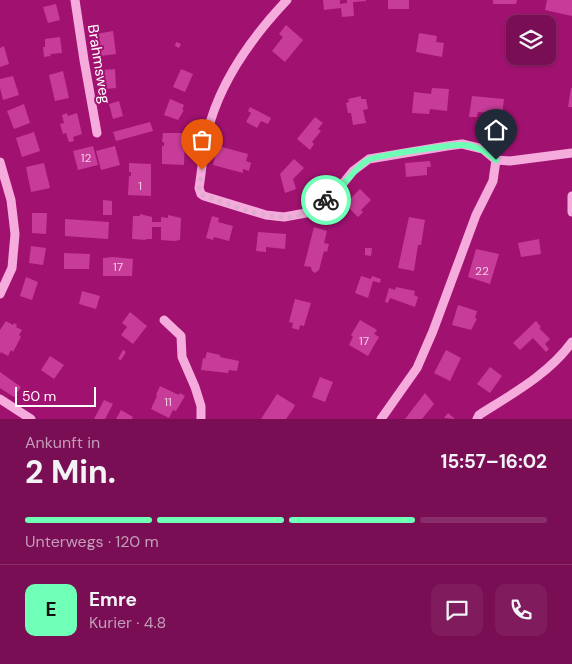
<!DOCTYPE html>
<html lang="de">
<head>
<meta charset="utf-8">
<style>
  body { margin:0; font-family:"DM Sans",sans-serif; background:#801c5e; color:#f1f3f6; height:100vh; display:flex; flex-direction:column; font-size:19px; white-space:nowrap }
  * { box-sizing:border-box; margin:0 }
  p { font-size:16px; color:#c39cb8 }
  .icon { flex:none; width:28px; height:28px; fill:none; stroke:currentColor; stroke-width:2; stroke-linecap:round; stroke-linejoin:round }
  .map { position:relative; height:419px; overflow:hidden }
  .side { display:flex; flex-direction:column; background:#790e54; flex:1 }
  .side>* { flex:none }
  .fabs { position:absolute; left:506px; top:15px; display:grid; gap:10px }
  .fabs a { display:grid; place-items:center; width:50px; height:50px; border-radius:10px; background:#790e54; box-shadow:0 1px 4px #0004,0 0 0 1px #8a2e6b; font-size:25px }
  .scale { position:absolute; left:15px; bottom:12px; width:81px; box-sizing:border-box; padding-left:5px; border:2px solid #fff; border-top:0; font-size:14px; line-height:18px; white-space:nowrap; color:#fff; -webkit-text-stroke:4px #a11270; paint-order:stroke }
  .pin { position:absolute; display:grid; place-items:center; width:42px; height:42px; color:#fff; margin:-51px -21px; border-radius:50% 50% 50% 0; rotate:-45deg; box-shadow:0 0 5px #0007 }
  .pin .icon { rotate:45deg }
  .courier { position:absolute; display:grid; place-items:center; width:50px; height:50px; margin:-25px; border:4px solid #70ffb6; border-radius:50%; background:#fff; color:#222; box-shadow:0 1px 6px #0007 }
  .head em { font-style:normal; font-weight:700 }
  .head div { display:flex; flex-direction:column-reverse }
  .head { display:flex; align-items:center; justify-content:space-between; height:85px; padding:0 25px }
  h1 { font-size:32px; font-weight:700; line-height:38px }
  .bar { display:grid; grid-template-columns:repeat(4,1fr); gap:8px 5px; align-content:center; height:60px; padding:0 25px }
  .bar i { height:6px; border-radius:4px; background:#8a2e6b }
  .bar .selected { background:#70ffb6 }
  .bar p { grid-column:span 4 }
  .line { display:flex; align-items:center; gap:12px; padding:0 25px; border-top:1px solid #8a2e6b }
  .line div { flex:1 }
  .round { display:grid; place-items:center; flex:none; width:52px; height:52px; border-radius:10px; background:#801c5e }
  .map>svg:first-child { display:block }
  .building { fill:#c83c99 }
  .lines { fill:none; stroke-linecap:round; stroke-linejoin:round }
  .minor { stroke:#f5acdd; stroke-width:9 }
  .done { stroke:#deaccd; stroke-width:5; stroke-dasharray:0 9 }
  .route { stroke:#70ffb6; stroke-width:6 }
  .labels { text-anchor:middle; stroke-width:4; stroke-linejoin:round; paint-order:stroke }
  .number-label { font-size:12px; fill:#f1cee6 }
  .street-label { font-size:15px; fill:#fff; stroke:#a11270 }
</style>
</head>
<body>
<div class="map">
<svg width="572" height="419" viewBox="0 0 572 419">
  <rect width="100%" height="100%" fill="#a11270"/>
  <g class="building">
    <polygon points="323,0 340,0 340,4 347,3 347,0 366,0 366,1 353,2 354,16 342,17 341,8 324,10"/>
    <rect x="388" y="0" width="21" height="9"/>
    <polygon points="493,0 517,0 516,4 493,4"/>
    <polygon points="547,0 572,0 572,16 545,10"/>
    <polygon points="56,4 60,20 48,23 43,7"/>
    <polygon points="286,25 303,40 285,62 272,51 283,37 279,34"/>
    <polygon points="113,31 116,54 100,56 96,34"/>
    <polygon points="419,33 437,36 436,42 444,43 442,57 416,52"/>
    <polygon points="60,37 62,53 50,54 51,56 44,57 43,47 45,47 45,39"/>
    <polygon points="176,42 181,44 179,48 175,46"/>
    <polygon points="4,46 9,64 0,67 0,48"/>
    <polygon points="115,69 116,88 105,89 103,70"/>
    <polygon points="181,69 193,74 185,92 173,87"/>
    <polygon points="63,71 69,98 55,101 49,75"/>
    <polygon points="13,76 19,95 3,100 0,88 0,79"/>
    <polygon points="432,88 449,89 447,111 430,109 429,114 412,113 414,92 431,94"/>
    <polygon points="571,88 572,88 572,107 568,107"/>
    <polygon points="361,96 361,99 366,99 368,109 363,110 366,123 353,125 351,113 348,113 346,103 349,102 348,99"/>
    <polygon points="472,96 504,99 502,114 478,112 477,117 469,117"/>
    <polygon points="170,99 184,105 182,110 184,110 178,120 164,115"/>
    <polygon points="119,101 123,116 113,119 109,104"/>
    <polygon points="24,104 30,123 14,129 7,111"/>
    <polygon points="250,107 271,118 268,124 261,121 257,128 246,122 251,113 248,111"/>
    <polygon points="67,113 68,116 77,113 82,134 73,137 74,141 69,142 66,133 63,134 60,124 64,123 62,115"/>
    <polygon points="315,117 323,123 318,129 321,131 312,142 314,144 310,150 297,139"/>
    <polygon points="150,122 153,131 116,141 113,132"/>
    <polygon points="34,132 40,151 22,157 16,138"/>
    <polygon points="163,133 185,133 184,165 162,164 162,146 164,146 164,142 162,142"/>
    <polygon points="93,146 98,165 78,170 73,151"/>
    <polygon points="115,146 120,165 101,170 96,151"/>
    <polygon points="218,146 248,154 246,161 251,163 249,171 243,169 243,173 213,165"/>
    <polygon points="294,159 304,168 293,179 296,189 285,193 280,174"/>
    <polygon points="430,161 431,167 427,167 427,175 406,177 405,163"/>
    <polygon points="44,163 50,188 31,192 26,167"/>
    <polygon points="129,163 151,164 151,196 128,195 129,176 131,176 131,172 129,172"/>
    <polygon points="360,189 371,200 361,210 363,212 358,217 345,204"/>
    <polygon points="103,200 112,201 112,215 103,215"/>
    <polygon points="32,213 47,213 46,234 32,233"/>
    <polygon points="140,214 152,217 152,222 161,222 161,217 168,218 168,215 181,218 180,240 174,241 161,240 161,227 152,227 152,239 146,239 146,240 132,239 133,216 140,216"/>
    <polygon points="212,216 219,218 218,222 233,226 229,241 214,237 213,240 206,238"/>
    <polygon points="409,217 425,220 421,245 418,245 414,271 398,268"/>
    <polygon points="65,219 109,222 108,239 65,236"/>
    <polygon points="314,227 327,231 324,243 329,244 327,252 324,251 319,270 315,273 312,271 311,267 304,266"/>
    <polygon points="258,232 286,234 285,249 266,247 266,252 256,251"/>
    <polygon points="539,239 541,254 521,257 518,243"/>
    <polygon points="31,246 46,248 43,265 29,263"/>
    <polygon points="365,248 372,248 371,256 365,255"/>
    <polygon points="476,249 499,254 490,284 468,277"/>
    <polygon points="64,253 90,254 89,269 64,269"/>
    <polygon points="113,257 133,259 132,276 103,276 103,258"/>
    <polygon points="361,276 371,279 372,276 381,279 380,283 373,281 368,298 355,293"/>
    <polygon points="26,277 38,282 32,300 20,296"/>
    <polygon points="396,287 415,291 414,295 418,297 415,307 390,298 388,303 385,302 389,288 395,290"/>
    <polygon points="82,291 100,296 96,309 79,304"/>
    <polygon points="295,299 311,303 304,326 300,325 299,330 292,328 293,323 289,322"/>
    <polygon points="458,305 477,311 475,318 477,319 471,330 452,325"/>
    <polygon points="130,312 147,326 133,344 121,335 127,327 122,323"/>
    <polygon points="360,320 377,330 374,334 379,337 368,356 349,345 353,337 351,335"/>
    <polygon points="6,321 13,325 14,323 17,325 16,327 22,330 19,335 21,337 13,352 11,350 8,356 1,352 0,354 0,330"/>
    <polygon points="536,321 541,327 539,328 550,339 545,344 549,349 546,352 533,338 520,350 513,343"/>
    <polygon points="123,350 126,352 121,360 118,359"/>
    <polygon points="446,350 461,358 450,381 434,373"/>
    <polygon points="207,352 220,355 220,357 239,361 237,371 229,370 228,373 201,370 203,358 205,359"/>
    <polygon points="50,356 64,365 54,379 41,370"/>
    <polygon points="490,367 502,376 490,393 477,384"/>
    <polygon points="0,372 21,387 14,397 0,388"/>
    <polygon points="320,377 333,382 325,402 312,397"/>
    <polygon points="160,386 179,395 180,393 185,396 176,411 173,410 169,418 151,409 157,396 156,395"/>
    <polygon points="425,393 434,404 422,419 405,419"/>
    <polygon points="277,394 295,405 293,409 286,419 261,419"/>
    <polygon points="104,400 113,404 105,419 94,419"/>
    <polygon points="121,410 133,417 132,419 116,419"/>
    <polygon points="448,413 455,419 444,418"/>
  </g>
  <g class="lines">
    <g class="minor">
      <polyline points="75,0 84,60 97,133"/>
      <path d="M287,0c-36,38 -68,82 -80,134 -4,17 -5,36 -8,54l2,6 3,2 62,19 18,2 22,-4 26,-16 21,-26 16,-12 78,-13 15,-2 21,5 13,11 -3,21 -17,34 -43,116 -16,37 -36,51"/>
      <polyline points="496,160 510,161 572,153"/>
      <polyline points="0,162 11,200 15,234 12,268 0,294"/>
      <polyline points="572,212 572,196"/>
      <polyline points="164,320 181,336 182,357 195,387 201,406 201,419"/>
      <polyline points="0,399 31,419"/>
      <path d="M477,419l2,-4c33,-21 70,-41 93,-73"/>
    </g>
  </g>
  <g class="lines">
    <path class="done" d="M202,170l-3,18 2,6 3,2c29,9 74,30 103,17 7,-3 13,-9 19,-13"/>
    <path class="route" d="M326,200c17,-10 25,-30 42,-40 7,-4 84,-16 94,-15 14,0 24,6 34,15"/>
  </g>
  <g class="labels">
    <g class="number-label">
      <text x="86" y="162">12</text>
      <text x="140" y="190">1</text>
      <text x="118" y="271">17</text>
      <text x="482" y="275">22</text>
      <text x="364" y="345">17</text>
      <text x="168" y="406">11</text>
    </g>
    <g class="street-label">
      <text transform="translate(99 64) rotate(81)" y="5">Brahmsweg</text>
    </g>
  </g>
</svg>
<div class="fabs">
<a><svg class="icon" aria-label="layers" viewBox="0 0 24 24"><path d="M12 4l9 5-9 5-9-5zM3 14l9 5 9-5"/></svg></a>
</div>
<div class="scale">50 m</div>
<div class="pin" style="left:202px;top:170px;background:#ea580c"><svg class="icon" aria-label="bag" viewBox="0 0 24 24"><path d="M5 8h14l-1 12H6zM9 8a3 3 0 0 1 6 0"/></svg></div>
<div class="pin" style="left:496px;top:160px;background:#1f2937"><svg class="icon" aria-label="home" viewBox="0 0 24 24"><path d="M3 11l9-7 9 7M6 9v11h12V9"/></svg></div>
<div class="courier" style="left:326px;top:200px"><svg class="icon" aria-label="bike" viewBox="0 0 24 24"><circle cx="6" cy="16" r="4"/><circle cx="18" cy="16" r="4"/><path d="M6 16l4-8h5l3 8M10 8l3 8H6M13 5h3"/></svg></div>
</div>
<section class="side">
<div class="head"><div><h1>2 Min.</h1><p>Ankunft in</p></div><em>15:57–16:02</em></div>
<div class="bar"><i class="selected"></i><i class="selected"></i><i class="selected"></i><i></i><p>Unterwegs · 120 m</p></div>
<div class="line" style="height:90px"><b class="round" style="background:#70ffb6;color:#111">E</b><div><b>Emre</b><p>Kurier · 4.8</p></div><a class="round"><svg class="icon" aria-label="chat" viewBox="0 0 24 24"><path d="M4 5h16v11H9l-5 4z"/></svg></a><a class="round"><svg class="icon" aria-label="phone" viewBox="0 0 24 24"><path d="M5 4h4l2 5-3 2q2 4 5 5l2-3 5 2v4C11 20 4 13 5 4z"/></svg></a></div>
</section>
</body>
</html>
